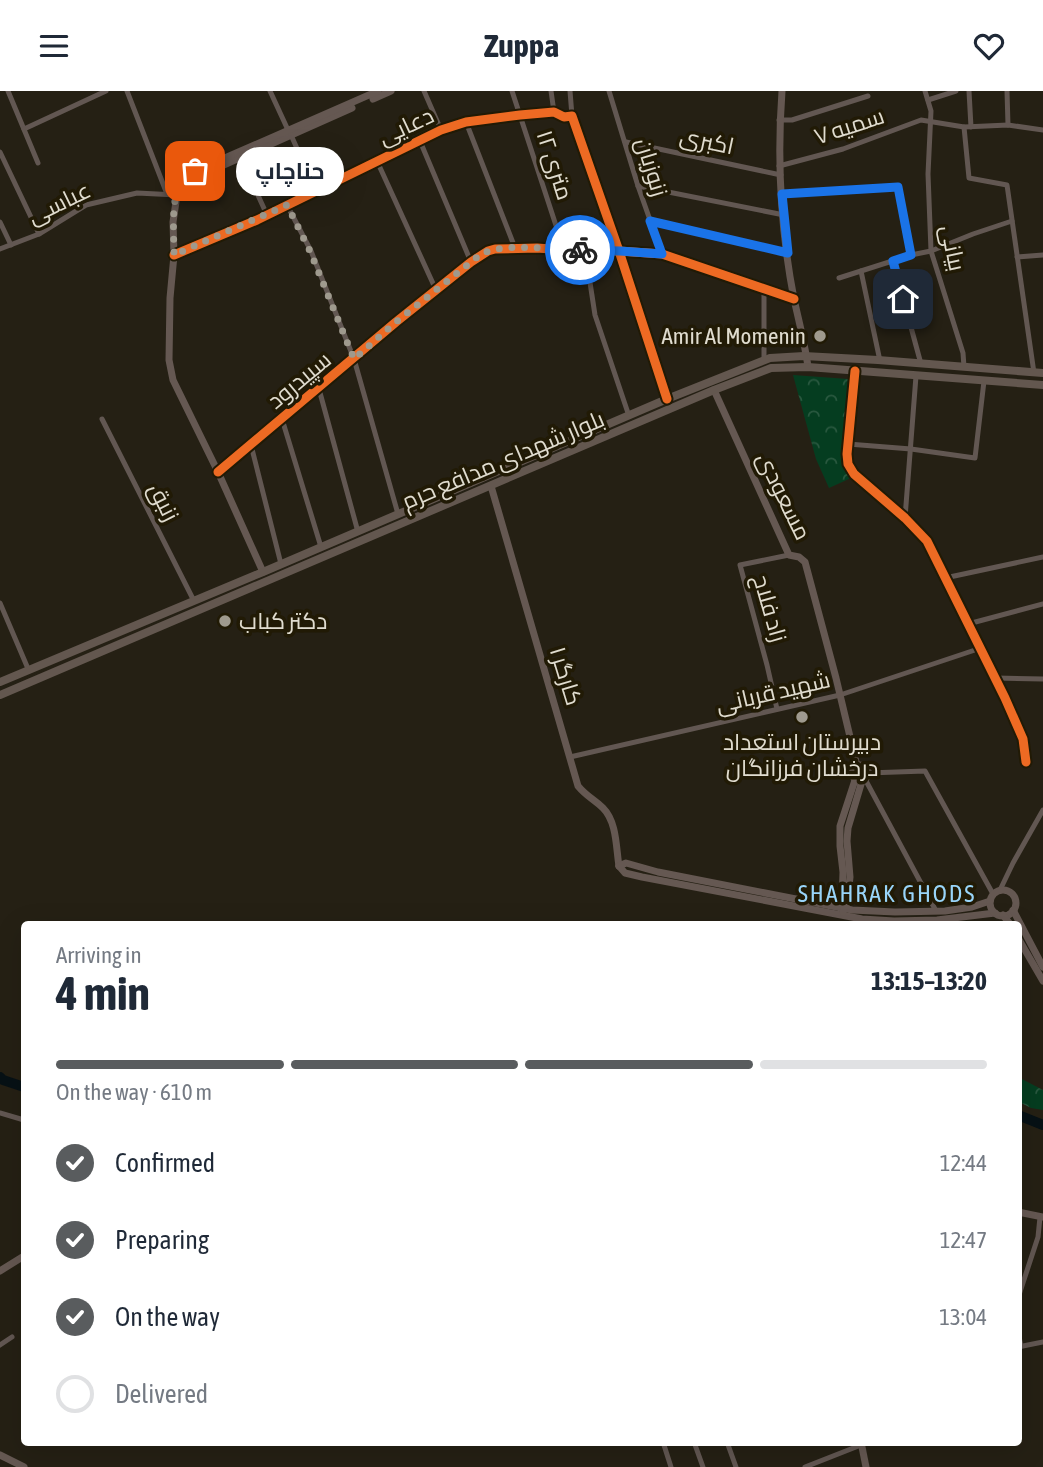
<!DOCTYPE html>
<html lang="en">
<head>
<meta charset="utf-8">
<style>
  body { margin:0; font-family:"Asap Condensed",Cairo,sans-serif; background:#f6f6f7; color:#1f2937; height:100vh; display:flex; flex-direction:column; font-size:26px; white-space:nowrap }
  * { box-sizing:border-box; margin:0 }
  p { font-size:23px; color:#747a83 }
  .icon { flex:none; width:38px; height:38px; fill:none; stroke:currentColor; stroke-width:2; stroke-linecap:round; stroke-linejoin:round }
  .map { position:relative; flex:1; overflow:hidden }
  .sheet { position:absolute; left:21px; top:830px; width:1001px; height:525px; display:flex; flex-direction:column; background:#fff; border-radius:7px; box-shadow:0 7px 28px #0002 }
  .sheet>* { flex:none }
  .pin { position:absolute; display:grid; place-items:center; width:60px; height:60px; color:#fff; margin:-30px; border-radius:14px; box-shadow:0 4px 10px #0006 }
  .courier { position:absolute; display:grid; place-items:center; width:70px; height:70px; margin:-35px; border:5px solid #1a73e8; border-radius:50%; background:#fff; color:#222; box-shadow:0 2px 9px #0007 }
  .bubble { position:absolute; height:49px; border-radius:24px; background:#fff; box-shadow:0 7px 28px #0002; font-size:23px; font-weight:700; line-height:49px; text-align:center }
  .headline em { font-style:normal; font-weight:700 }
  .headline div { display:flex; flex-direction:column-reverse }
  .headline { display:flex; align-items:center; justify-content:space-between; height:119px; padding:0 35px }
  h1 { font-size:46px; font-weight:700; line-height:52px }
  .bar { display:grid; grid-template-columns:repeat(4,1fr); gap:10px 7px; align-content:center; height:84px; padding:0 35px }
  .bar i { height:9px; border-radius:5px; background:#e0e1e3 }
  .bar .on { background:#595c5e }
  .bar p { grid-column:span 4 }
  ol { padding:0 35px; list-style:none }
  li { display:flex; align-items:center; gap:21px; height:77px }
  li p { margin-inline-start:auto }
  li .icon { padding:7px; border-radius:50%; background:#595c5e; color:#fff; stroke-width:4 }
  li:last-child { color:#747a83 }
  li i { width:38px; height:38px; border:4px solid #e0e1e3; border-radius:50% }
  header { display:flex; justify-content:space-between; align-items:center; height:91px; padding:0 35px; background:#fff; font-size:32px; font-weight:700 }
  .map>svg:first-child { display:block }
  .park { fill:url(#park-crowns) }
  .lines { fill:none; stroke-linecap:round; stroke-linejoin:round }
  .river { stroke:#071115; stroke-width:10 }
  .street { stroke:#625752; stroke-width:5 }
  .secondary { stroke:#655852; stroke-width:7 }
  .primary { stroke:#63574f; stroke-width:8 }
  .cycleway-casing { stroke:#211a05; stroke-width:13 }
  .cycleway { stroke:#ed6a23; stroke-width:9 }
  .done { stroke:#9f9a8e; stroke-width:7; stroke-dasharray:0 12.6 }
  .route { stroke:#1a73e8; stroke-width:9 }
  .poi-dot { fill:#9f9a8e; stroke:#211a05; stroke-width:2.5 }
  .labels { text-anchor:middle; stroke-width:7; stroke-linejoin:round; paint-order:stroke }
  .street-label { font-size:23px; fill:#e0dccf; stroke:#211a05 }
  .poi-label { font-size:23px; fill:#e0dccf; stroke:#211a05; text-anchor:end }
  .neighbourhood-label { font-size:24px; letter-spacing:2px; fill:#99d5f9; stroke:#211a05 }
</style>
</head>
<body>
<header><svg class="icon" aria-label="menu" viewBox="0 0 24 24"><path d="M4 6h16M4 12h16M4 18h16"/></svg>Zuppa<svg class="icon" aria-label="heart" viewBox="0 0 24 24"><path d="M12 20l-8-8c-3-5 5-10 8-4 3-6 11-1 8 4z"/></svg></header>
<div class="map">
<svg width="1043" height="1376" viewBox="0 0 1043 1376">
  <defs>
    <pattern id="park-crowns" width="20" height="18" patternUnits="userSpaceOnUse" patternTransform="scale(1.75)"><rect width="20" height="18" fill="#053d20"/><path d="M2 6a3 3 0 1 1 6 0M12 15a3 3 0 1 1 6 0" fill="none" stroke="#29583f"/></pattern>
  </defs>
  <rect width="100%" height="100%" fill="#252014"/>
  <g class="park">
    <polygon points="793,284 848,288 842,368 851,387 829,397 816,368"/>
    <polygon points="1018,986 1043,999 1043,1019 1031,1017 1019,1011"/>
  </g>
  <g class="lines">
    <g class="river">
      <polyline points="0,986 3,989 24,996"/>
      <polyline points="1018,1024 1043,1034"/>
    </g>
    <g class="street">
      <polyline points="8,0 38,72"/>
      <polyline points="127,0 167,103"/>
      <polyline points="270,0 288,39"/>
      <polyline points="424,0 441,39"/>
      <polyline points="512,0 564,159"/>
      <polyline points="551,0 554,21"/>
      <polyline points="570,0 572,25"/>
      <polyline points="609,0 638,95 662,163"/>
      <polyline points="925,0 931,20 928,83 931,160 963,262 964,276"/>
      <polyline points="969,0 971,36"/>
      <polyline points="1007,0 1008,34"/>
      <polyline points="928,9 956,0"/>
      <polyline points="779,29 792,29 868,5"/>
      <polyline points="466,31 515,157"/>
      <polyline points="964,36 969,87 1007,94 1034,282"/>
      <polyline points="24,38 106,0"/>
      <polyline points="291,44 316,100"/>
      <polyline points="420,50 471,171"/>
      <polyline points="626,51 781,84"/>
      <polyline points="0,61 39,143"/>
      <polyline points="241,67 267,124"/>
      <polyline points="377,70 436,199"/>
      <polyline points="779,75 843,58 921,29 964,36 1008,34 1043,39"/>
      <polyline points="638,95 784,124"/>
      <polyline points="782,103 898,96 905,140 911,164"/>
      <polyline points="287,114 311,160 354,268 398,423"/>
      <polyline points="650,129 788,162"/>
      <polyline points="0,131 11,154"/>
      <polyline points="0,158 39,143 86,114 137,102 177,104"/>
      <polyline points="585,159 595,224 629,325"/>
      <polyline points="174,164 257,129 441,39 466,31 520,24 554,21 564,26 572,25 619,160 667,308"/>
      <polyline points="1017,166 1043,164"/>
      <polyline points="893,170 921,273"/>
      <polyline points="861,180 880,270"/>
      <polyline points="839,187 911,164 931,160 973,143 1012,130"/>
      <polyline points="764,198 764,269"/>
      <polyline points="855,280 847,363 848,373 854,383 905,427 927,450 1005,607 1023,648 1026,671"/>
      <polyline points="319,298 358,441"/>
      <polyline points="102,328 194,510"/>
      <polyline points="282,328 321,456"/>
      <polyline points="848,353 911,358 975,367 984,290"/>
      <polyline points="251,354 281,473"/>
      <polyline points="905,427 916,285"/>
      <polyline points="945,487 1043,466"/>
      <polyline points="0,512 29,580"/>
      <polyline points="968,533 1043,513"/>
      <polyline points="996,587 1043,588"/>
      <polyline points="777,618 767,574 740,474 789,464"/>
      <polyline points="570,666 840,604 981,557"/>
      <polyline points="868,682 925,680 993,803"/>
      <polyline points="865,688 936,820"/>
      <polyline points="1000,799 1013,772 1043,719"/>
      <polyline points="0,1022 24,1029"/>
      <polyline points="1018,1207 1038,1146 1040,1126"/>
      <polyline points="1018,1241 1021,1255"/>
      <polyline points="0,1254 12,1246"/>
      <polyline points="1018,1256 1043,1251"/>
      <polyline points="663,1351 671,1376"/>
      <polyline points="694,1351 703,1376"/>
      <polyline points="727,1351 736,1376"/>
      <polyline points="229,1352 231,1351"/>
      <polyline points="805,1376 861,1354"/>
    </g>
    <g class="secondary">
      <path d="M782,0c-5,68 -1,141 12,208 5,23 11,45 14,68"/>
      <polyline points="373,8 391,0"/>
      <polyline points="190,87 197,86 352,17"/>
      <polyline points="714,299 789,464 799,466 805,471 836,587 857,675"/>
      <polyline points="218,381 396,231 471,171 488,160 495,158 537,157 564,159 619,160 662,163 794,208"/>
      <path d="M491,395l87,300c9,11 16,13 25,22 14,14 13,40 16,58"/>
      <polyline points="263,481 218,381 173,289 169,269 170,207 174,164 173,131 177,104 179,96 195,80 378,0"/>
      <circle cx="860" cy="682" r="8"/>
      <polyline points="619,775 625,782 642,786 862,828 894,830 937,829 995,822"/>
      <polyline points="619,775 626,772 658,781 852,819 895,821 945,820 972,816 990,810"/>
      <circle cx="1003" cy="812" r="13"/>
      <polyline points="844,817 842,811 843,781 840,755 840,735 855,689"/>
      <polyline points="1013,819 1043,876"/>
      <polyline points="843,821 847,812 850,786 847,750 848,737 862,690"/>
      <polyline points="1003,824 1010,833"/>
      <polyline points="1018,847 1043,890"/>
      <polyline points="1018,1121 1043,1126"/>
      <polyline points="0,1180 24,1165"/>
      <polyline points="861,1351 866,1376"/>
      <polyline points="0,1364 24,1376"/>
    </g>
    <g class="primary">
      <polyline points="0,591 263,481 667,308 770,267 804,265 878,269 1043,282"/>
      <polyline points="0,604 714,299 771,277 808,276 1043,294"/>
    </g>
    <defs>
      <g id="cycleway">
        <polyline points="174,164 257,129 441,39 466,31 520,24 554,21 564,26 572,25 619,160 667,308"/>
        <polyline points="855,280 847,363 848,373 854,383 905,427 927,450 1005,607 1023,648 1026,671"/>
        <polyline points="218,381 396,231 471,171 488,160 495,158 537,157 564,159 619,160 662,163 794,208"/>
      </g>
    </defs>
    <use href="#cycleway" class="cycleway-casing"/>
    <use href="#cycleway" class="cycleway"/>
  </g>
  <g class="lines">
    <path class="done" d="M195,80c-5,6 -13,10 -16,16 -8,15 -5,51 -5,68l113,-50 23,46 44,108 42,-37 85,-68c26,-12 70,-4 99,-4"/>
    <polyline class="route" points="580,159 620,160 662,163 650,130 788,162 782,103 898,96 911,164 893,170 903,208"/>
  </g>
  <g class="poi-dot">
    <circle cx="820" cy="245" r="7"/>
    <circle cx="225" cy="530" r="7"/>
    <circle cx="802" cy="626" r="7"/>
  </g>
  <g class="labels">
    <g class="street-label">
      <text transform="translate(406 35) rotate(-25)" y="8">دعایی</text>
      <text transform="translate(849 35) rotate(-18)" y="8">سمیه ۷</text>
      <text transform="translate(707 50) rotate(12)" y="8">اکبری</text>
      <text transform="translate(555 74) rotate(72)" y="8">۱۲ متری</text>
      <text transform="translate(652 76) rotate(73)" y="8">زنوزیان</text>
      <text transform="translate(59 112) rotate(-26)" y="8">عباسی</text>
      <text transform="translate(953 157) rotate(78)" y="8">بیانی</text>
      <text transform="translate(299 289) rotate(-40)" y="8">سپیدرود</text>
      <text transform="translate(503 369) rotate(-23)" y="8">بلوار شهدای مدافع حرم</text>
      <text transform="translate(784 405) rotate(64)" y="8">مسعودی</text>
      <text transform="translate(164 411) rotate(63)" y="8">زنبق</text>
      <text transform="translate(770 517) rotate(74)" y="8">زاد فلاح</text>
      <text transform="translate(566 585) rotate(73)" y="8">کارگر ۱</text>
      <text transform="translate(773 601) rotate(-13)" y="8">شهید قربانی</text>
    </g>
    <g class="poi-label">
      <text x="806" y="253">Amir Al Momenin</text>
      <text x="239" y="538" text-anchor="start">دکتر کباب</text>
      <text x="802" y="659" text-anchor="middle">دبیرستان استعداد<tspan x="802" dy="26">درخشان فرزانگان</tspan></text>
    </g>
    <g class="neighbourhood-label">
      <text x="887" y="811">SHAHRAK GHODS</text>
    </g>
  </g>
</svg>
<div class="pin" style="left:195px;top:80px;background:#ea580c"><svg class="icon" aria-label="bag" viewBox="0 0 24 24"><path d="M5 8h14l-1 12H6zM9 8a3 3 0 0 1 6 0"/></svg></div>
<div class="pin" style="left:903px;top:208px;background:#1f2937"><svg class="icon" aria-label="home" viewBox="0 0 24 24"><path d="M3 11l9-7 9 7M6 9v11h12V9"/></svg></div>
<div class="courier" style="left:580px;top:159px"><svg class="icon" aria-label="bike" viewBox="0 0 24 24"><circle cx="6" cy="16" r="4"/><circle cx="18" cy="16" r="4"/><path d="M6 16l4-8h5l3 8M10 8l3 8H6M13 5h3"/></svg></div>
<div class="bubble" style="left:236px;top:56px;width:108px">حناچاپ</div>
<section class="sheet">
<div class="headline"><div><h1>4 min</h1><p>Arriving in</p></div><em>13:15–13:20</em></div>
<div class="bar"><i class="on"></i><i class="on"></i><i class="on"></i><i></i><p>On the way · 610 m</p></div>
<ol>
<li><svg class="icon" aria-label="check" viewBox="0 0 24 24"><path d="M5 12l5 5 9-10"/></svg>Confirmed<p>12:44</p></li>
<li><svg class="icon" aria-label="check" viewBox="0 0 24 24"><path d="M5 12l5 5 9-10"/></svg>Preparing<p>12:47</p></li>
<li><svg class="icon" aria-label="check" viewBox="0 0 24 24"><path d="M5 12l5 5 9-10"/></svg>On the way<p>13:04</p></li>
<li><i></i>Delivered</li>
</ol>
</section>
</div>
</body>
</html>
